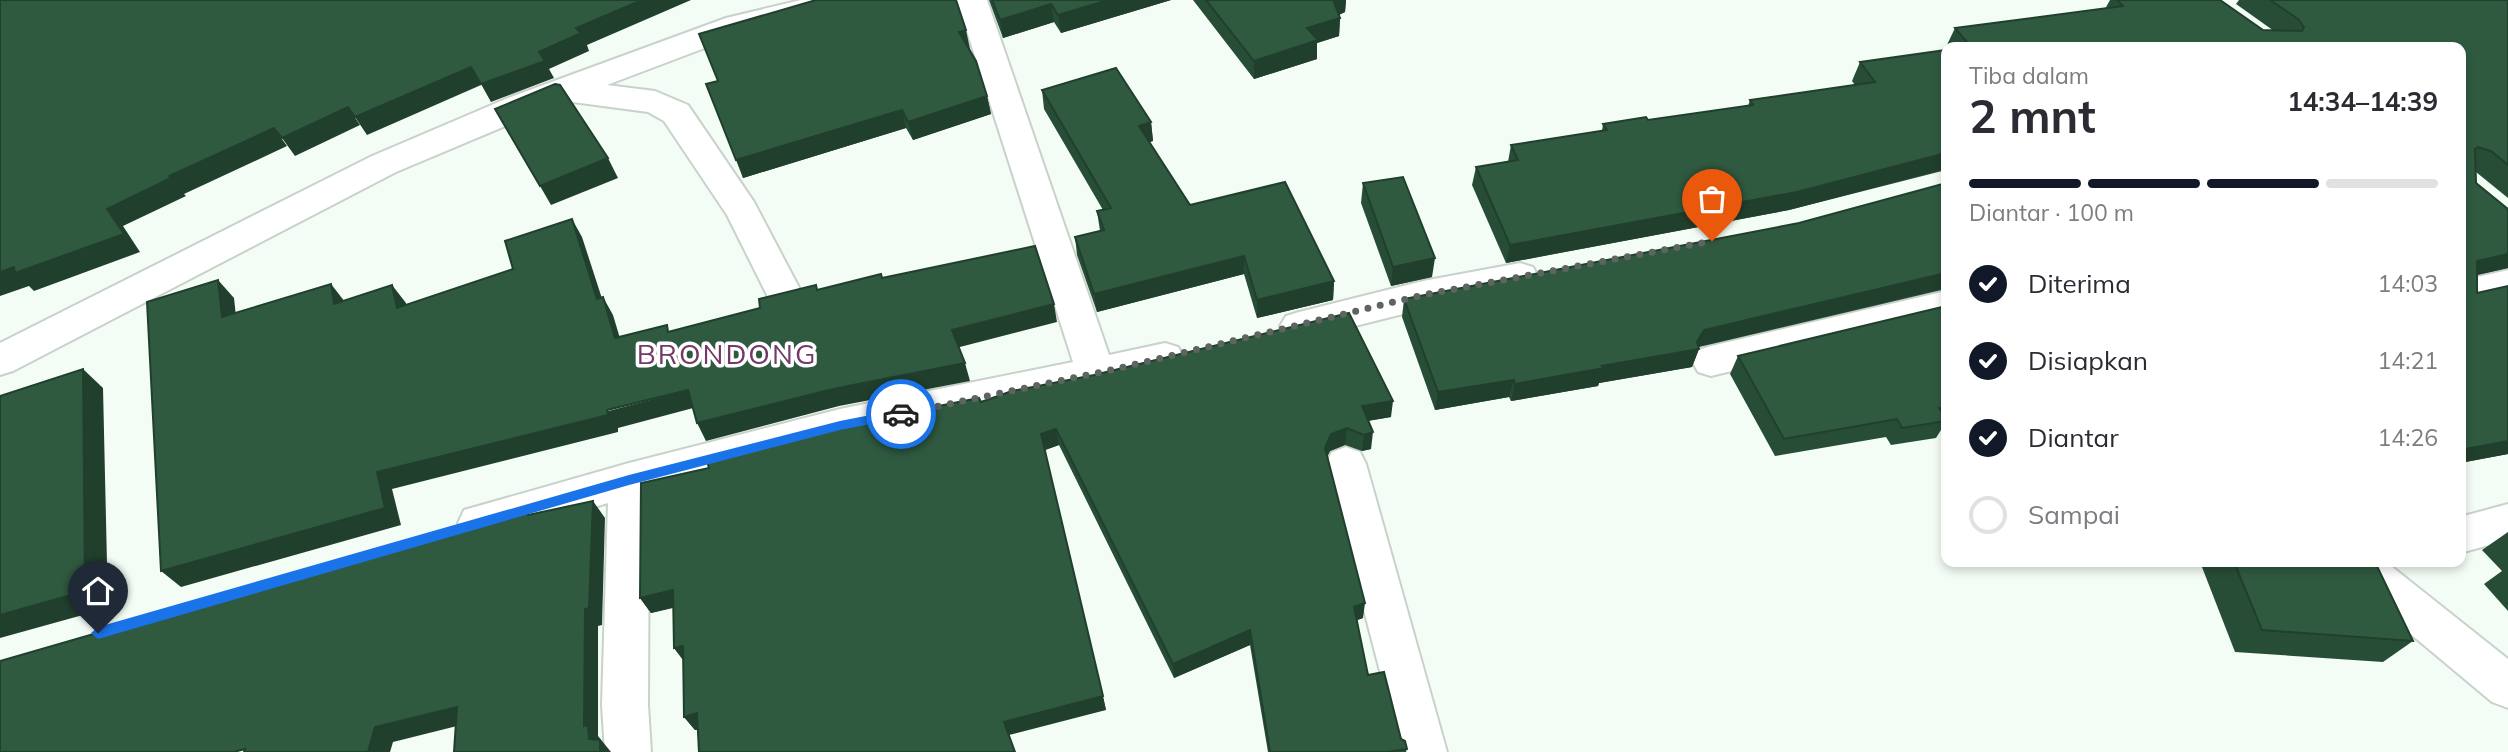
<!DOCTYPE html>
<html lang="id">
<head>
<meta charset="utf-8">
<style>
  body { margin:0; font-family:Mulish,sans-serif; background:#f2f2f3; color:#2b2b33; height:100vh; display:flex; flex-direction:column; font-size:26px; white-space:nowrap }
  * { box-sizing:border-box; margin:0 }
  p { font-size:23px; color:#7c7c81 }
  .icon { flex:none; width:38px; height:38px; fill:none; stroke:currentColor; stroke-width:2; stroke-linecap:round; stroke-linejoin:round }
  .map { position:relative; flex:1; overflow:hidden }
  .side { position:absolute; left:1941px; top:42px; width:525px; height:525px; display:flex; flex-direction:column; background:#fff; border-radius:14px; box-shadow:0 4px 10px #0003 }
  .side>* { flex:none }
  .pin { position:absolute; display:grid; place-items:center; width:60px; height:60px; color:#fff; margin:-72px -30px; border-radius:50% 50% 50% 0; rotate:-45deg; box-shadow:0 0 7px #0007 }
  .pin .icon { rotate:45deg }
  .courier { position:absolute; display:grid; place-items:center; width:70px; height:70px; margin:-35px; border:5px solid #1a73e8; border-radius:50%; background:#fff; color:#222; box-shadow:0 2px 9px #0007 }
  .summary em { font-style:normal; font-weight:700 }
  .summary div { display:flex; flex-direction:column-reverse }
  .summary { display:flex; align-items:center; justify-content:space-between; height:119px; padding:0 28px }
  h1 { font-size:46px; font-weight:700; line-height:52px }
  .bar { display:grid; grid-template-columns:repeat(4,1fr); gap:10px 7px; align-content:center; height:84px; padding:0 28px }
  .bar i { height:9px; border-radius:5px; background:#e1e1e2 }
  .bar .on { background:#111827 }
  .bar p { grid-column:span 4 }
  ol { padding:0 28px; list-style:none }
  li { display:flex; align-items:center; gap:21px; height:77px }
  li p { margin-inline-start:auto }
  li .icon { padding:7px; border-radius:50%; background:#111827; color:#fff; stroke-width:4 }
  li:last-child { color:#7c7c81 }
  li i { width:38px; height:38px; border:4px solid #e1e1e2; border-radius:50% }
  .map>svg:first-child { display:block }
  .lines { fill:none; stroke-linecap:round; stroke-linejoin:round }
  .minor-casing { stroke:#c8d2cb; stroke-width:4 }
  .minor { fill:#fff; fill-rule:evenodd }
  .wall { fill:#284d37 }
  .shaded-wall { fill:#213f2d }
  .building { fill:#2f5a40; stroke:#213f2d; stroke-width:2 }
  .route { fill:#1a73e8 }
  .done { stroke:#5e6460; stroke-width:7; stroke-dasharray:0 12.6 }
  .labels { text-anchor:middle; stroke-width:7; stroke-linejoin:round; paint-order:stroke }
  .quarter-label { font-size:28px; letter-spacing:2px; fill:#733a67; stroke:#fff }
</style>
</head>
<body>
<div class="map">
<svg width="2508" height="752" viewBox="0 0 2508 752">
  <rect width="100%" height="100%" fill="#f3fdf6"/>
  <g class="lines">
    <defs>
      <g id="minor">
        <polygon points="801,0 855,0 851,7 747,32 607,85 655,91 688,105 754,202 804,297 799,307 786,311 773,307 727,215 664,121 648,112 565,101 396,172 13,371 0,375 0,343 372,156 508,98 726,18"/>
        <polygon points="957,0 987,0 1109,355 1165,343 1178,347 1184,358 1178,369 1165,373 840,441 649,492 648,705 651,752 605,752 602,705 608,503 479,541 464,536 458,523 464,510 629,463 840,409 1073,362"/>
        <polygon points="1520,263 1533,267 1538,277 1533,287 1423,309 1299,340 1286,336 1280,326 1286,316 1299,312 1423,281"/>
        <polygon points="2508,270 2508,298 2460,309 2460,281"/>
        <polygon points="1946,291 1946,319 1711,376 1698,372 1692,361 1698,350 1711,346"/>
        <polygon points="1346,447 1360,452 1366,464 1447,752 1401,752 1326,464 1332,452"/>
        <polygon points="2508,504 2508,540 2460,553 2460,517"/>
        <polygon points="2334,562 2386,562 2508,659 2508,708 2492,702 2340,575"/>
      </g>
    </defs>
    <use href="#minor" class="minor-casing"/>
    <use href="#minor" class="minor"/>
  </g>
  <g class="wall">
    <polygon points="989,0 1171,0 1061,33 1054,22 1003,38"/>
    <polygon points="1193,0 1346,0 1345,12 1339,15 1340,18 1339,36 1317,43 1317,59 1254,79"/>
    <polygon points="2110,0 2220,0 2263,30 2274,31 2236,4 2239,0 2508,0 2508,198 2476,172 2476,183 2508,209 2508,268 2477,275 2477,293 2508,286 2508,454 2460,463 2460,47 1946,47 1955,28 2105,9"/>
    <polygon points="969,49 987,96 991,114 913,140 906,128 743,178 718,81 970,49"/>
    <polygon points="1946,50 1946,170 1789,210 1506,263 1472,185 1476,167 1508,162 1511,145 1602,131 1603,124 1648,120 1748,106 1750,100 1855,85 1852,81 1860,62"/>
    <polygon points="1042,90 1151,122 1153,141 1149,142 1190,205 1334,281 1333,300 1257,318 1244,274 1097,312 1077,255 1075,237 1100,231 1097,211 1103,210 1044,109"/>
    <polygon points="1363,183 1432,277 1391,286 1361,203"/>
    <polygon points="1946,183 1946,289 1699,347 1699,349 1692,367 1599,383 1598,386 1511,401 1509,397 1435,410 1402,317 1404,299 1799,223"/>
    <polygon points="1946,306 1946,422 1936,438 1891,445 1886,437 1775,456 1730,374 1738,356"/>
    <polygon points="981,402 1391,417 1368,421 1371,449 1362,451 1345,445 1330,451 1327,457 1363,618 1357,620 1368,675 1407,749 1406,752 1268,752 1250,645 1174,678 1059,445 1045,450 1106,710 695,730 684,717 683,660 674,648 673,608 651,613 640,598 709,468"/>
    <polygon points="2508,532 2508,611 2484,584 2502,571 2482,550"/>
    <polygon points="2200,562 2375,562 2413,641 2383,662 2235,652"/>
  </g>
  <g class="shaded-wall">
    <polygon points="642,0 691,0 587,45 589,51 549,69 554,78 491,102 481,84 539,52 576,28"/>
    <polygon points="1108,0 1171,0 1061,33 1058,15"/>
    <polygon points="1333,0 1346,0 1345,12 1332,18"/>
    <polygon points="1051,4 1054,22 1003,38 1000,20"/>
    <polygon points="1340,18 1339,36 1317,43 1317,59 1254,79 1254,61 1307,28"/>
    <polygon points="966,30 970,49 963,51 959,32"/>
    <polygon points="471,67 481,85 367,135 355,117"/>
    <polygon points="987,96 991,114 913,140 908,122"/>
    <polygon points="348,107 360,125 295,156 282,138"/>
    <polygon points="902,110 906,128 743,178 736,160"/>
    <polygon points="1151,122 1153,141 1140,145 1139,126"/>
    <polygon points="274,128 287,146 184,194 186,196 123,226 140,252 34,291 29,286 0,296 0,272 107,209 169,176"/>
    <polygon points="1946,153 1945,169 1789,210 1506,263 1510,245"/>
    <polygon points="608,158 618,178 551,205 540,186"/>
    <polygon points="572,219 582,237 608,317 597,299"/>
    <polygon points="2508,254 2508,268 2460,279 2477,261"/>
    <polygon points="1244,256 1244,274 1097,312 1094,294"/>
    <polygon points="1435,258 1432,277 1391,286 1393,267"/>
    <polygon points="1946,273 1945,288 1697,347 1699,349 1692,367 1599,383 1598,386 1511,401 1515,384 1602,366 1697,342 1704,330"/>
    <polygon points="218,280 234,298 238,335 222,317"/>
    <polygon points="1334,281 1333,300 1257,318 1257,300"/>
    <polygon points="331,284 345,302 334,304"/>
    <polygon points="392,285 406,303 410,326 397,308"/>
    <polygon points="603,297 613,315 625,355 615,338"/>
    <polygon points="1054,304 1057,322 956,348 952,330"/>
    <polygon points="965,363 970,381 839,406 706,441 697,423 833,389"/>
    <polygon points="83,369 103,388 108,608 0,638 0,615"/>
    <polygon points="1514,380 1509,397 1435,410 1438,392"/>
    <polygon points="688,390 697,407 618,428 618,432 392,489 401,525 181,587 161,571 377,472"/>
    <polygon points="1393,401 1391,417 1360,422 1362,406"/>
    <polygon points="1347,428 1345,445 1330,451 1323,465 1325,448 1331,434"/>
    <polygon points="1056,429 1059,445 1045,450 1041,434"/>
    <polygon points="1373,432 1371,449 1362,451 1364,435"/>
    <polygon points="2508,441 2508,454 2460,463 2460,450"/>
    <polygon points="593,501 605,518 602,625 598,626 598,736 611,752 600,752 589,739 584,726 585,609"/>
    <polygon points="673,590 683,605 651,613 640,598"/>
    <polygon points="1365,603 1363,618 1352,622 1354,607"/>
    <polygon points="1250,630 1250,645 1174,678 1173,664"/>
    <polygon points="683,646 685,662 674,648"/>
    <polygon points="1103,696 1106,710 1009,735 1004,722"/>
    <polygon points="457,707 473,722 393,742 390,752 368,752 375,727"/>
    <polygon points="697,713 707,727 695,730 684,717"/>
  </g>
  <g class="building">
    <polygon points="0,0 642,0 576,28 581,33 539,52 545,61 481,84 471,67 355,117 348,107 282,138 274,128 169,176 171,178 107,209 124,234 15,273 14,267 0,272"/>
    <polygon points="816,0 956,0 966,30 959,32 976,61 987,96 908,122 902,110 736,160 706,84 718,81 699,34"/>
    <polygon points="992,0 1108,0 1058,15 1051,4 1000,20"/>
    <polygon points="1206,0 1333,0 1340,18 1307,28 1318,40 1254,61"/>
    <polygon points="2117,0 2220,0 2263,30 2302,31 2304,27 2298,19 2270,0 2508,0 2508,165 2491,151 2478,147 2475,149 2476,183 2508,209 2508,254 2477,261 2477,293 2508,286 2508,441 2460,450 2460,47 1965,47 1971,47 1955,28 2123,6"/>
    <polygon points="1946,50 1946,153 1797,192 1510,245 1476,167 1518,160 1511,145 1607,130 1603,124 1646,117 1648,120 1753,105 1750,100 1875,82 1860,62"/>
    <polygon points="1116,68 1151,122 1139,126 1190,205 1285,182 1334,281 1257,300 1244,256 1094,294 1075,237 1104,230 1097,211 1111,208 1042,90"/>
    <polygon points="555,84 560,85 608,158 540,186 495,109"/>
    <polygon points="1403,177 1435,258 1393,267 1363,183"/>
    <polygon points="1946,183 1946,273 1704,330 1697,342 1699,349 1602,366 1604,368 1515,384 1514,380 1438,392 1404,299 1799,223"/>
    <polygon points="572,219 597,299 603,297 615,338 667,325 668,332 760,308 759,299 816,285 817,290 881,274 882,278 1035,246 1054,304 952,330 965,363 833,389 697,423 688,390 607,410 608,415 377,472 385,508 161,571 147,302 218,280 222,317 331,284 334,304 392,285 397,308 513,269 505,241"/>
    <polygon points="1946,306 1946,407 1939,408 1946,419 1946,421 1902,428 1897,419 1784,439 1738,356"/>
    <polygon points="1349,313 1393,401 1362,406 1373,432 1364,435 1347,428 1331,434 1325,448 1365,603 1354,607 1368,675 1384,672 1401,739 1405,741 1407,749 1387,752 1270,752 1250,630 1173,664 1056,429 1041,434 1103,696 1004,722 1015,752 699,752 697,713 684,717 683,646 674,648 673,590 640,598 641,483 709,468 707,461 834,427 979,398 981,402 1012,391 1094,375"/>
    <polygon points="83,369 85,591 0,615 0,396"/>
    <polygon points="593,501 589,608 585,609 584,726 588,725 589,739 600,740 600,752 454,752 457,707 375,727 368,752 244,752 245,749 234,752 0,752 0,661 529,508 528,515"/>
    <polygon points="2234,562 2375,562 2413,641 2262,630"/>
  </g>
  <polygon class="route" points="901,409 907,414 901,418 840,430 629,485 98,639 91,633 98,627 629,475 840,421"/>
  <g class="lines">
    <polyline class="done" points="901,414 1116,369 1423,295 1712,241"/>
  </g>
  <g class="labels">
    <g class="quarter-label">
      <text x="727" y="364">BRONDONG</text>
    </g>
  </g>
</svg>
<div class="pin" style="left:1712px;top:241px;background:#ea580c"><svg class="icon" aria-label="bag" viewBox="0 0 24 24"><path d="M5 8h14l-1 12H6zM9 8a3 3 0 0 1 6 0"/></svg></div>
<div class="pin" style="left:98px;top:633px;background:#1f2937"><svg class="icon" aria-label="home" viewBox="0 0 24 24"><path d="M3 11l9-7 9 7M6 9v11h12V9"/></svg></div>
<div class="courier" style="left:901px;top:414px"><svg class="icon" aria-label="car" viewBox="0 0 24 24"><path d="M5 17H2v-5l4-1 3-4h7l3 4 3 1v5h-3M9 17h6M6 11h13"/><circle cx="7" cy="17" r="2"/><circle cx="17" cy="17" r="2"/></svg></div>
<section class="side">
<div class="summary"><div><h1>2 mnt</h1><p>Tiba dalam</p></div><em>14:34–14:39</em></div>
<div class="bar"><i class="on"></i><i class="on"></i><i class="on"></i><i></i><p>Diantar · 100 m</p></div>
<ol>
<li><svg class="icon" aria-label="check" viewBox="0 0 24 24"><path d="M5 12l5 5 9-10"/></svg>Diterima<p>14:03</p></li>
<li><svg class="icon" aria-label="check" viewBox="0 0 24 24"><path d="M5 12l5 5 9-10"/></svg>Disiapkan<p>14:21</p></li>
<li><svg class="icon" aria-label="check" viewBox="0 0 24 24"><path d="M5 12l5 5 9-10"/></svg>Diantar<p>14:26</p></li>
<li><i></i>Sampai</li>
</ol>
</section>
</div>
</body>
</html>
